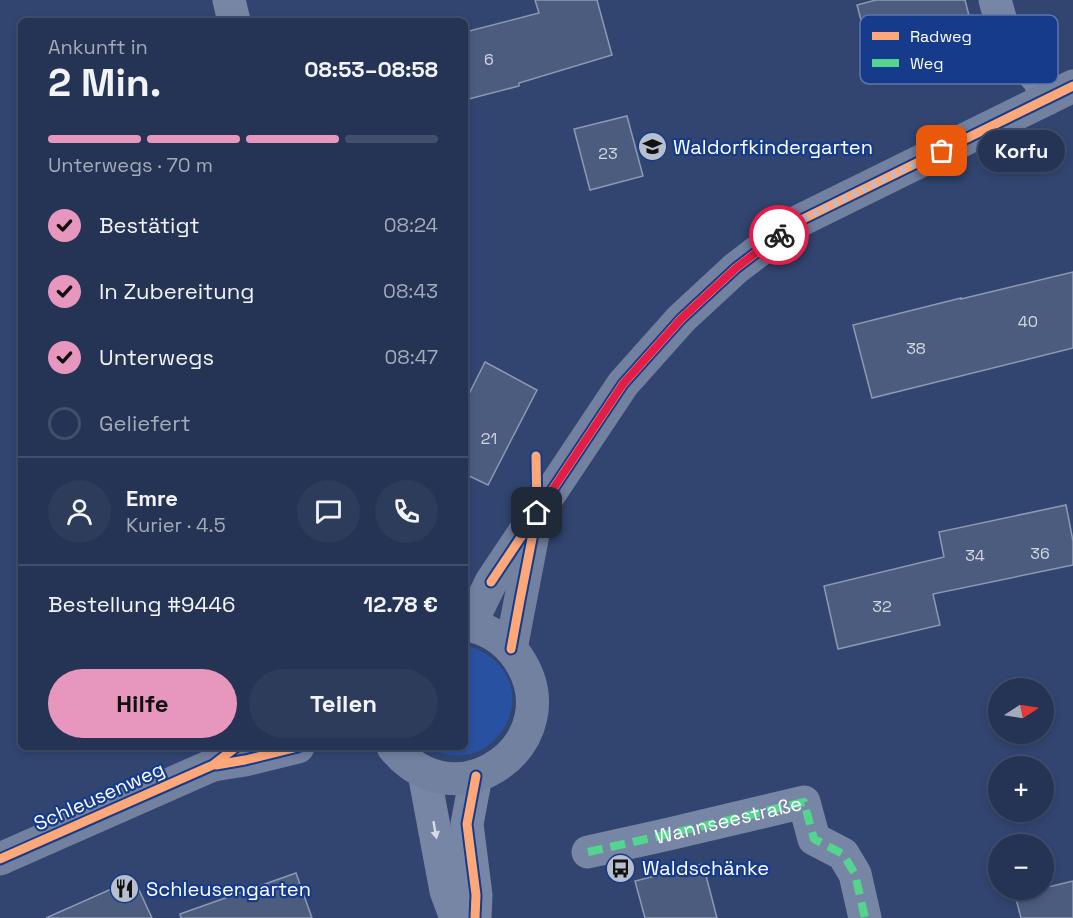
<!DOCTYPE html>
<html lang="de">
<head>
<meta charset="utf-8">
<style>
  body { margin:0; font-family:"Space Grotesk",sans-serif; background:#2d3c5a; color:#f1f3f6; height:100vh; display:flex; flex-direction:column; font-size:22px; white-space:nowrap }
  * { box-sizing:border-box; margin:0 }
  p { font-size:20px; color:#a3aab8 }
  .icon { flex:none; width:33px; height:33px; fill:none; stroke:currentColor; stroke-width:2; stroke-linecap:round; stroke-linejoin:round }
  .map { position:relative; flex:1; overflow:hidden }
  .details { position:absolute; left:18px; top:18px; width:450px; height:732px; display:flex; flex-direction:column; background:#253454; border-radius:9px; box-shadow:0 3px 9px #0003,0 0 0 2px #424f6b }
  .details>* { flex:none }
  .needle { width:39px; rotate:78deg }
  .controls { position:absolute; left:988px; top:678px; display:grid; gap:12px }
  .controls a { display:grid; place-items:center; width:66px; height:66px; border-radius:50%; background:#253454; box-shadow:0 3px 9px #0003,0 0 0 2px #424f6b; font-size:30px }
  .pin { position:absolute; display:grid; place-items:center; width:51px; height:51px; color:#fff; margin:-26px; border-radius:12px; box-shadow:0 3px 9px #0006 }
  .courier { position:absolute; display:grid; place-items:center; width:60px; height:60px; margin:-30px; border:4px solid #e11d48; border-radius:50%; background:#fff; color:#222; box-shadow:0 2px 8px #0007 }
  .bubble { position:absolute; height:42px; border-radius:21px; background:#253454; box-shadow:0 3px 9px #0003,0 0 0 2px #424f6b; font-size:20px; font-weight:700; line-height:42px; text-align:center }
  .headline em { font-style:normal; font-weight:700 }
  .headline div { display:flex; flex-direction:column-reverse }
  .headline { display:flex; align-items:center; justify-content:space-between; height:102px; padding:0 30px }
  h1 { font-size:39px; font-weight:700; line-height:45px }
  .bar { display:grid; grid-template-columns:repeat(4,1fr); gap:9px 6px; align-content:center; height:72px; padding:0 30px }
  .bar i { height:8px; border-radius:4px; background:#424f6b }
  .bar .on { background:#e797bd }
  .bar p { grid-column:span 4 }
  .line { display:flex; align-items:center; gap:15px; padding:0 30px; border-top:2px solid #424f6b }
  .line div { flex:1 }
  .round { display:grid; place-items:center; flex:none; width:63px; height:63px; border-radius:32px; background:#2d3c5a }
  ol { padding:0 30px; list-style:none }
  li { display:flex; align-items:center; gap:18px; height:66px }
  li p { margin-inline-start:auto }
  li .icon { padding:6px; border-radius:50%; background:#e797bd; color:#111; stroke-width:4 }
  li:last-child { color:#a3aab8 }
  li i { width:33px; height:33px; border:3px solid #424f6b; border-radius:50% }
  .button { display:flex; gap:12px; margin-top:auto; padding:12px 30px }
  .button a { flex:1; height:69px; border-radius:36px; background:#e797bd; color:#111; font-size:24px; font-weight:700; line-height:69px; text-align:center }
  .button a+a { background:#2d3c5a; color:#f1f3f6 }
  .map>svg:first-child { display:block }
  .green { fill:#2951a2 }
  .building { fill:#4b5c7f; stroke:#8c99b3; stroke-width:1.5 }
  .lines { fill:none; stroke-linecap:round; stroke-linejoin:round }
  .street { stroke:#7886a5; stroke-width:33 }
  .secondary { stroke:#7381a1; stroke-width:33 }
  .quiet { stroke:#53d58f; stroke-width:8; stroke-dasharray:15 8; stroke-linecap:butt }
  .cycleway-casing { stroke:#163b8b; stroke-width:13 }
  .cycleway { stroke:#fea87a; stroke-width:9 }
  .oneway { fill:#d6dbe4 }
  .done { stroke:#b7becd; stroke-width:6; stroke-dasharray:0 10.8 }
  .route { stroke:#e11d48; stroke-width:8 }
  .labels { text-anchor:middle; stroke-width:4.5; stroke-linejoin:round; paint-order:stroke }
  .number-label { font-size:16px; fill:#d2d6df }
  .poi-label { font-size:20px; fill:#fff; stroke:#163b8b; text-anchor:start }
  .street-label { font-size:20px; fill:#fff; stroke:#163b8b }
  .key { fill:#163b8b; stroke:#5c76ae; stroke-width:1.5 }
  .key-label { font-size:16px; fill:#fff }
</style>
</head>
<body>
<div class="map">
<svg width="1073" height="918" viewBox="0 0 1073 918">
  <rect width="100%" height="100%" fill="#314570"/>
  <path class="green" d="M465,646c11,1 21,7 29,14 49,43 -9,122 -65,87h36z"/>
  <g class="building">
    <polygon points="535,0 597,0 612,55 519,83 519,86 465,100 465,32 539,13"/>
    <polygon points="876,0 965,0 974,35 897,54 897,55 872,61 857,5"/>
    <polygon points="627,116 643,176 590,190 574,129"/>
    <polygon points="1073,272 1073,348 872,398 853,325 961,298 961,299"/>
    <polygon points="485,362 537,390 488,485 465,474 465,402"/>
    <polygon points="1066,505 1073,541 1073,565 933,594 940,625 838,649 824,586 944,557 939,532"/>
    <polygon points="703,864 717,918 645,918 635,881"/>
    <polygon points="296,873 312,918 181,918 180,914"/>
    <polygon points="134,879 152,918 46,918"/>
    <polygon points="1073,881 1073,918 1021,918 1015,895 1037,890 1044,890 1044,888"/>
  </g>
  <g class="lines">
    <g class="street">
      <polyline points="229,0 234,21"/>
      <polyline points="995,0 1008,46 1039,80 1047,99"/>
      <polyline points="424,773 446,891 456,918"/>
      <path id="s1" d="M588,852l81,-18 135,-32 10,37 29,15 12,20 10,44"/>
      <polyline points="475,918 476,895 467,824 476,776"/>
    </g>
    <g class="secondary">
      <polyline points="470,625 491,582 623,384 681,319 736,268 795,223 1073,86"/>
      <polyline points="511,649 534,529"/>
      <path d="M393,747c65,80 180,-7 125,-89 -12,-18 -32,-31 -53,-33"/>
      <polyline points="213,765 245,760 298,747"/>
      <polyline points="0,859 213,765 236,747"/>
    </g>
    <polyline class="quiet" points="588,852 669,834 804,802 814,839 843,854 855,874 865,918"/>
    <defs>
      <g id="cycleway">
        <polyline points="491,582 623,384 681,319 736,268 795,223 1073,86"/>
        <polyline points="511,649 520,600 537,513 536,456"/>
        <polyline points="216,765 245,760 298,747"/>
        <polyline points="0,859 213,765 236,747"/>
        <polyline points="475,918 476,895 467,824 476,776"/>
      </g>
    </defs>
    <use href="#cycleway" class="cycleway-casing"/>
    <use href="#cycleway" class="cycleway"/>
  </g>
  <defs><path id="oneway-solid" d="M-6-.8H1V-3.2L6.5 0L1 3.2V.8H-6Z" transform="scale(1.5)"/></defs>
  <use class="oneway" href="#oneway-solid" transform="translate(435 830) rotate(80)"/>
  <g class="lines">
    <polyline class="done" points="779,235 795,223 942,151"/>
    <polyline class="route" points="537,513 623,384 681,319 736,268 779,235"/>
  </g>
  <defs>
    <symbol id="school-disc" viewBox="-11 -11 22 22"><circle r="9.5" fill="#b7becd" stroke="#163b8b"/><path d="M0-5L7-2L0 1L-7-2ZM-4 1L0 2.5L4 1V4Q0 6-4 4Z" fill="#111"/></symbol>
    <symbol id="bus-disc" viewBox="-11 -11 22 22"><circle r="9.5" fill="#b7becd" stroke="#163b8b"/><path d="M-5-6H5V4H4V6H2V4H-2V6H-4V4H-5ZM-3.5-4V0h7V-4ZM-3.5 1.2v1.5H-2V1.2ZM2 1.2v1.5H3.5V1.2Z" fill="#111"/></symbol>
    <symbol id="restaurant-disc" viewBox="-11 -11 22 22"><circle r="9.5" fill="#b7becd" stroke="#163b8b"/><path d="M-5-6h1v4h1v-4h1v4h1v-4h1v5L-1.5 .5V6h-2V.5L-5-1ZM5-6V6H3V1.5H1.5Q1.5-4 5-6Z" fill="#111"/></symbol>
  </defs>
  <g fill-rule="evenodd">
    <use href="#school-disc" x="636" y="130" width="33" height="33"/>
    <use href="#bus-disc" x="604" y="852" width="33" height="33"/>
    <use href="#restaurant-disc" x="108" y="872" width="33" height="33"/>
  </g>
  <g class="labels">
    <g class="number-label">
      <text x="489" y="65">6</text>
      <text x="608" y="159">23</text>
      <text x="1028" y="327">40</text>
      <text x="916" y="354">38</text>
      <text x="489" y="444">21</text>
      <text x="1040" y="559">36</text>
      <text x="975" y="561">34</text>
      <text x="882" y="612">32</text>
    </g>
    <g class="poi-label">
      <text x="673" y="154">Waldorfkindergarten</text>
      <text x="642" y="875">Waldschänke</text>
      <text x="146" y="896">Schleusengarten</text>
    </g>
    <g class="street-label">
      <text transform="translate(99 796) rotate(-24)" y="7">Schleusenweg</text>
      <text dy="7" stroke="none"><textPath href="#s1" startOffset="144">Wannseestraße</textPath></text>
    </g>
  </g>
  <rect x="860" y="15" width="198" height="69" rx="9" class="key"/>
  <rect x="872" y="32" width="27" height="8" fill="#fea87a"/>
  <rect x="872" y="59" width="27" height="8" fill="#53d58f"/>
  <g class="key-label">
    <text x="910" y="42">Radweg</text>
    <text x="910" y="69">Weg</text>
  </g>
</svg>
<div class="controls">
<a><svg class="needle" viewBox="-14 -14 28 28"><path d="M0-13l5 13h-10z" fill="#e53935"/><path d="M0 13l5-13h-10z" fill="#a3aab8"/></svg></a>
<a>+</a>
<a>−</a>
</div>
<div class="pin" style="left:942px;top:151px;background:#ea580c"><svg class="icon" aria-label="bag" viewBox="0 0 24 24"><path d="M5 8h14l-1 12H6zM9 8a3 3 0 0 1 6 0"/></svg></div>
<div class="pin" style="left:537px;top:513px;background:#1f2937"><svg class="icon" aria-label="home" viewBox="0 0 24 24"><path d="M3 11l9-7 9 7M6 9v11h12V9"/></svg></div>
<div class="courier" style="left:779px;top:235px"><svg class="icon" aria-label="bike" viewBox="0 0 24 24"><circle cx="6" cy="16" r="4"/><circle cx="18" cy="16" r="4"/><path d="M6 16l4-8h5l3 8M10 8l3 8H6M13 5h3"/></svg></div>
<div class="bubble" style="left:978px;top:130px;width:87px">Korfu</div>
<section class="details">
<div class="headline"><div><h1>2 Min.</h1><p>Ankunft in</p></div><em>08:53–08:58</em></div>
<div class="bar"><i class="on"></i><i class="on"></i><i class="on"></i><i></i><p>Unterwegs · 70 m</p></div>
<ol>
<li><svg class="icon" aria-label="check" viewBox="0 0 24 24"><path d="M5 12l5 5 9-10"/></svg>Bestätigt<p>08:24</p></li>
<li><svg class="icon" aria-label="check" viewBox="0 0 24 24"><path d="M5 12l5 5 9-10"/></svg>In Zubereitung<p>08:43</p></li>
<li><svg class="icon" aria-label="check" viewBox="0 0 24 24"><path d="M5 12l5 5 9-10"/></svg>Unterwegs<p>08:47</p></li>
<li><i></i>Geliefert</li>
</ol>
<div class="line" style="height:108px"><a class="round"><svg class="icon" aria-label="person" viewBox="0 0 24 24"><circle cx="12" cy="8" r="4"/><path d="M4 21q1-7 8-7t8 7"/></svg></a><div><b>Emre</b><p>Kurier · 4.5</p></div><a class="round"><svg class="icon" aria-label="chat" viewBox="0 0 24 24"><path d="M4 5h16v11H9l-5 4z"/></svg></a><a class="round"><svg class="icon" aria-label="phone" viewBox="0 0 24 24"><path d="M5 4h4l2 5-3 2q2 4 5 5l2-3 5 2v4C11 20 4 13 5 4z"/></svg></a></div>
<div class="line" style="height:78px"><div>Bestellung #9446</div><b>12.78 €</b></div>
<div class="button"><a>Hilfe</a><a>Teilen</a></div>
</section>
</div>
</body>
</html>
